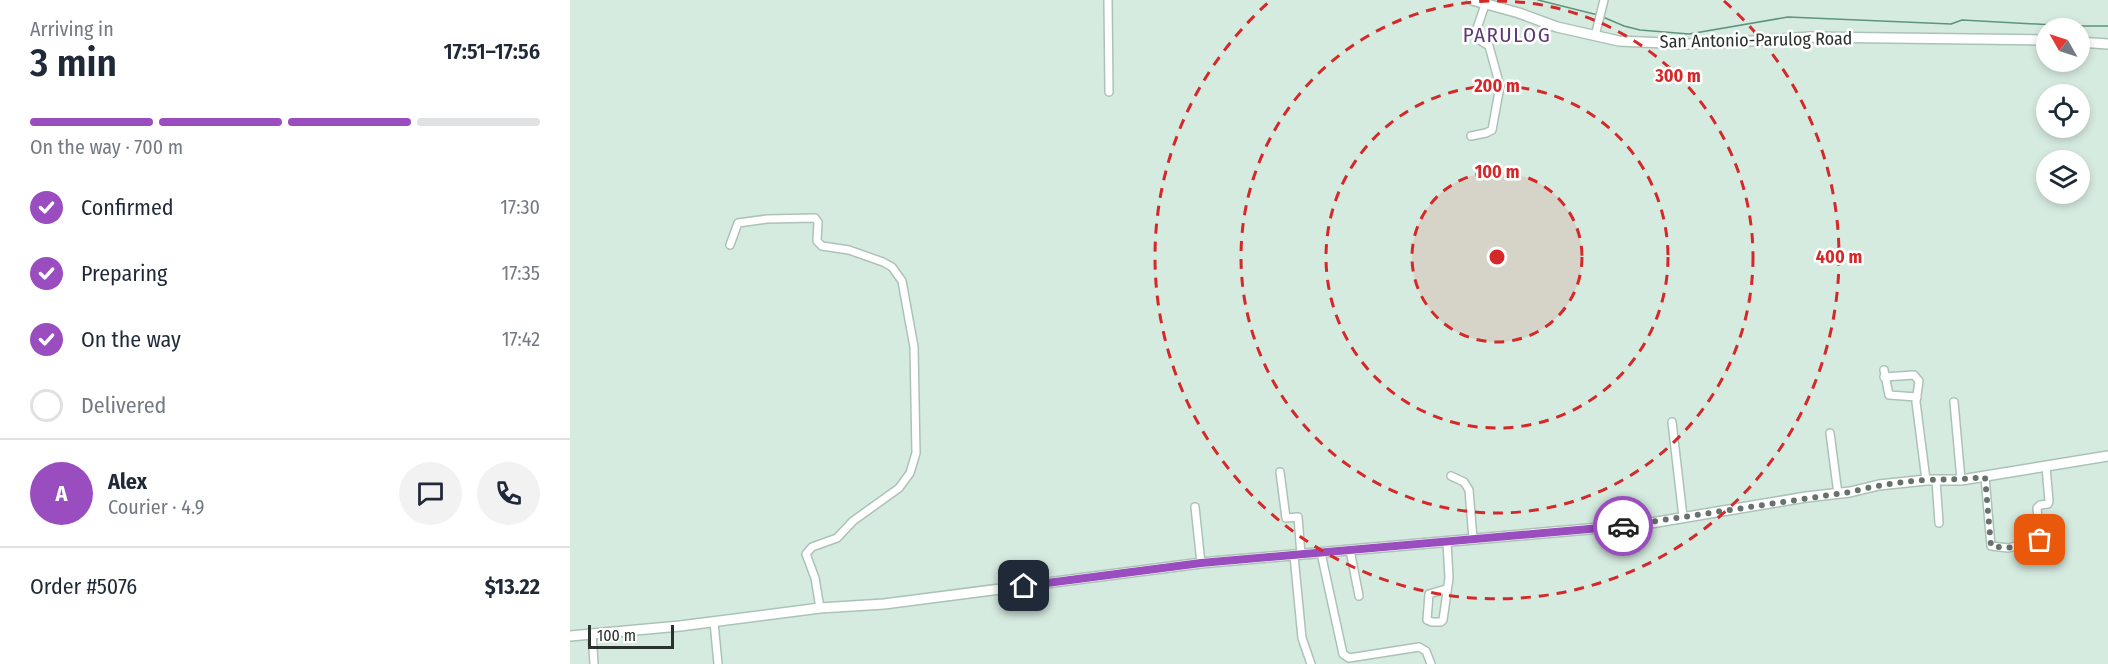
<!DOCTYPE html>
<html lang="en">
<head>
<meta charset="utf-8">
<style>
  body { margin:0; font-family:"Fira Sans Condensed",sans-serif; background:#f2f2f3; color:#1f2937; height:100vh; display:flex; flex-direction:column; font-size:22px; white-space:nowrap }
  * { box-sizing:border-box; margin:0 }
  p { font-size:20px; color:#747a83 }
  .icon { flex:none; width:33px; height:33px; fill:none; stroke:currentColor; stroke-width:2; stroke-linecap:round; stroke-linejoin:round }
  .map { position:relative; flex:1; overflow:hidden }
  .sheet { display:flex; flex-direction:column; background:#fff; width:570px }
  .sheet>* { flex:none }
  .needle { width:39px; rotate:309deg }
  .controls { position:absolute; left:1466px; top:18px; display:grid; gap:12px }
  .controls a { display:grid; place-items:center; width:54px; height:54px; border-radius:50%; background:#fff; box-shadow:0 3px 9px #0003; font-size:30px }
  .scale { position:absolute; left:18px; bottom:15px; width:86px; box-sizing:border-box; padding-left:6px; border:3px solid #2a322e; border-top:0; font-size:16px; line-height:21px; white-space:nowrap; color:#2a322e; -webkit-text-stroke:4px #fff; paint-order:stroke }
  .pin { position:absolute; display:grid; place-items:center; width:51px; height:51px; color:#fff; margin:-26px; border-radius:12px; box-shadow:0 3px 9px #0006 }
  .courier { position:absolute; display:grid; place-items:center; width:60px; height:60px; margin:-30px; border:4px solid #994dbf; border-radius:50%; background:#fff; color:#222; box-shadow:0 2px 8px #0007 }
  .headline em { font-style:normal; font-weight:600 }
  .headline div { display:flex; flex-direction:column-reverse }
  .headline { display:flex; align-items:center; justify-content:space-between; height:102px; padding:0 30px }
  h1 { font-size:39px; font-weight:600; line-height:45px }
  .bar { display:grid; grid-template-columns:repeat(4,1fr); gap:9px 6px; align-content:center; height:72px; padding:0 30px }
  .bar i { height:8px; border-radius:4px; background:#e0e1e3 }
  .bar .current { background:#994dbf }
  .bar p { grid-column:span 4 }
  .line { display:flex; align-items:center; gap:15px; padding:0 30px; border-top:2px solid #e0e1e3 }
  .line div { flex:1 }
  .round { display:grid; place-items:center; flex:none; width:63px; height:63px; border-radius:32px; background:#f2f2f3 }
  ol { padding:0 30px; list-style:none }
  li { display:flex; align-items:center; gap:18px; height:66px }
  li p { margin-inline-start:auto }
  li .icon { padding:6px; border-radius:50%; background:#994dbf; color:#fff; stroke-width:4 }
  li:last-child { color:#747a83 }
  li i { width:33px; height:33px; border:3px solid #e0e1e3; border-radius:50% }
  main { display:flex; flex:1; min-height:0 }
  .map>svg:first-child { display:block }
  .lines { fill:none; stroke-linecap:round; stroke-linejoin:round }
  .stream { stroke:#5d957a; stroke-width:1.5 }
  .street-casing { stroke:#adc2b7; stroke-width:10 }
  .secondary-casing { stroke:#adc2b7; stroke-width:12 }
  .street { stroke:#fff; stroke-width:7 }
  .secondary { stroke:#fff; stroke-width:9 }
  .done { stroke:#66736c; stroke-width:6; stroke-dasharray:0 10.8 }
  .route { stroke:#994dbf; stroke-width:8 }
  .ring { fill:none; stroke:#d62828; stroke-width:3; stroke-dasharray:10 8 }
  .labels { text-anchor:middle; stroke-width:5; stroke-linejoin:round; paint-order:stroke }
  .street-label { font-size:18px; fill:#2a322e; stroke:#fff }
  .quarter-label { font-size:21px; letter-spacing:1.5px; fill:#5f3a73; stroke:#fff }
  .centre { fill:#d62828; stroke:#fff; stroke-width:3 }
  .ring-label { font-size:18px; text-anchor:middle; font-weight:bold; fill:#d62828; stroke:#fff; stroke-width:5; stroke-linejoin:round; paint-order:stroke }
</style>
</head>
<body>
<main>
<section class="sheet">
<div class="headline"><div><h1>3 min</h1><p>Arriving in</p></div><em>17:51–17:56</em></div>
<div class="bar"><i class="current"></i><i class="current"></i><i class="current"></i><i></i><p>On the way · 700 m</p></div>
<ol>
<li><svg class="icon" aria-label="check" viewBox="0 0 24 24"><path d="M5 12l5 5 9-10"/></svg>Confirmed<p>17:30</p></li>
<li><svg class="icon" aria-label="check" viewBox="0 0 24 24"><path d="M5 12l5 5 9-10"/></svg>Preparing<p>17:35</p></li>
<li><svg class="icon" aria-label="check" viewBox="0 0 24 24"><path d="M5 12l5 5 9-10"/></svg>On the way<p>17:42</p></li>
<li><i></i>Delivered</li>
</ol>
<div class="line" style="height:108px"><b class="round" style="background:#994dbf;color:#fff">A</b><div><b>Alex</b><p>Courier · 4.9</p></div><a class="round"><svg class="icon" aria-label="chat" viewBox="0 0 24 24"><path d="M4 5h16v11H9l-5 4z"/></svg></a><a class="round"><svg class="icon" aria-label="phone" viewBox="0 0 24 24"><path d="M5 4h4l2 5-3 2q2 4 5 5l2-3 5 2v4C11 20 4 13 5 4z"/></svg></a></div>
<div class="line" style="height:78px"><div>Order #5076</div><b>$13.22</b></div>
</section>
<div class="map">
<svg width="1538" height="664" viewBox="0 0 1538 664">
  <rect width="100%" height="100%" fill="#d6ebe0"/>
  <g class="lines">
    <g class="stream">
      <polyline points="968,0 1028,15"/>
      <polyline points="1033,17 1054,26 1070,30 1119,34 1218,17 1381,24 1392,20 1502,26 1538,26"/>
    </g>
    <defs>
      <g id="street">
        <polyline points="538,0 539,92"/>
        <polyline points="1025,36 1034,0"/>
        <polyline points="901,136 916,133 922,130 930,86 919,46 908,39 905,34 915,5"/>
        <polyline points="160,245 168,223 197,219 245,218 248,222 247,241 252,246 279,250 313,262 322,267 332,281 344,347 346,453 340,473 329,488 283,521 267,538 242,547 236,554 245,578 250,608"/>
        <polyline points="1314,370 1319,395 1347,397"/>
        <polyline points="1314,377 1344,375 1349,381 1346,402 1356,480"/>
        <polyline points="1384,402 1391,480"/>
        <polyline points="1102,422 1113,517"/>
        <polyline points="1260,433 1268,494"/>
        <polyline points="710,472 716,518 728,517 731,555"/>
        <polyline points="881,476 894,482 899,490 903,539"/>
        <polyline points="1415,477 1421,546 1438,548 1470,540 1467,508 1470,505 1478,504 1479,501 1476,467"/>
        <polyline points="1366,480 1369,523"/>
        <polyline points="625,507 631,563"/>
        <polyline points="780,550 789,596"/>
        <polyline points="751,553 773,654 779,658 849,647 856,651 861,664"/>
        <polyline points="724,556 732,638 741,664"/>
        <polyline points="876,589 859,594 857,620 862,622 871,622 873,620 879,578 877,542"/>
        <polyline points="144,622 148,664"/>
        <polyline points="22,633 24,664"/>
      </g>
      <g id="secondary">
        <polyline points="902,0 949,13 987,27 1049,41 1117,44 1167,42 1239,37 1476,40"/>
        <polyline points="1509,42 1538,44"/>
        <polyline points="0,636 110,626 250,608 314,604 631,563 1075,524 1236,497 1280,492 1309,485 1356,480 1391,480 1538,456"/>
      </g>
    </defs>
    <use href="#street" class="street-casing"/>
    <use href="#secondary" class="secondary-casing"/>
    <use href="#street" class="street"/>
    <use href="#secondary" class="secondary"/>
  </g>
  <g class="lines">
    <path class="done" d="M1053,526l227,-34c24,-6 49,-10 74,-12 21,-1 39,0 61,-3l6,69 17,2 32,-8"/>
    <polyline class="route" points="454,586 631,563 1053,526"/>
  </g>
  <circle cx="927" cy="257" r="85" fill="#d62828" fill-opacity=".12"/>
  <g class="ring">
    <circle cx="927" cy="257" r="85"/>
    <circle cx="927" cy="257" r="171"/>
    <circle cx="927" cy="257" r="256"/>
    <path d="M1154 1A342 342 0 1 1 700 1"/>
  </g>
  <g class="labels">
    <g class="street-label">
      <text transform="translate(1186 40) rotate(-1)" y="6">San Antonio-Parulog Road</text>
    </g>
    <g class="quarter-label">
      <text x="937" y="42">PARULOG</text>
    </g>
  </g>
  <circle cx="927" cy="257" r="9" class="centre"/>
  <g class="ring-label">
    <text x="1108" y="82">300 m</text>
    <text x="927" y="92">200 m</text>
    <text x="927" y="178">100 m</text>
    <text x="1269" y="263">400 m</text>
  </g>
</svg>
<div class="controls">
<a><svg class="needle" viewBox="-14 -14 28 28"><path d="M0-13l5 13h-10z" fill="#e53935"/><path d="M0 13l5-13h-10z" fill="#747a83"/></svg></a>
<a><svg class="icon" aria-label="locate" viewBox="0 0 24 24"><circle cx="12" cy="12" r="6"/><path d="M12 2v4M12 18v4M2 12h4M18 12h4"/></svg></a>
<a><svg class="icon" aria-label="layers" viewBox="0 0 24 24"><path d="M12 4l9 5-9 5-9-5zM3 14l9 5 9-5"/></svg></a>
</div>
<div class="scale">100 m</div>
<div class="pin" style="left:1470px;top:540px;background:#ea580c"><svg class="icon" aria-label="bag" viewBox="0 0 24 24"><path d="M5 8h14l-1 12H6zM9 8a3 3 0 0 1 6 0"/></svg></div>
<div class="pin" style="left:454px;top:586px;background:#1f2937"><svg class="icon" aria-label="home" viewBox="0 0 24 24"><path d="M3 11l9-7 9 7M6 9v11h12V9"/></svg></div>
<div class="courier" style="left:1053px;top:526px"><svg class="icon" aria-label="car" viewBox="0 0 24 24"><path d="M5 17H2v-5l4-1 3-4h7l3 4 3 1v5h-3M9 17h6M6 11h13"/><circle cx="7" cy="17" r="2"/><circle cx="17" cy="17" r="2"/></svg></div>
</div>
</main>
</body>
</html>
